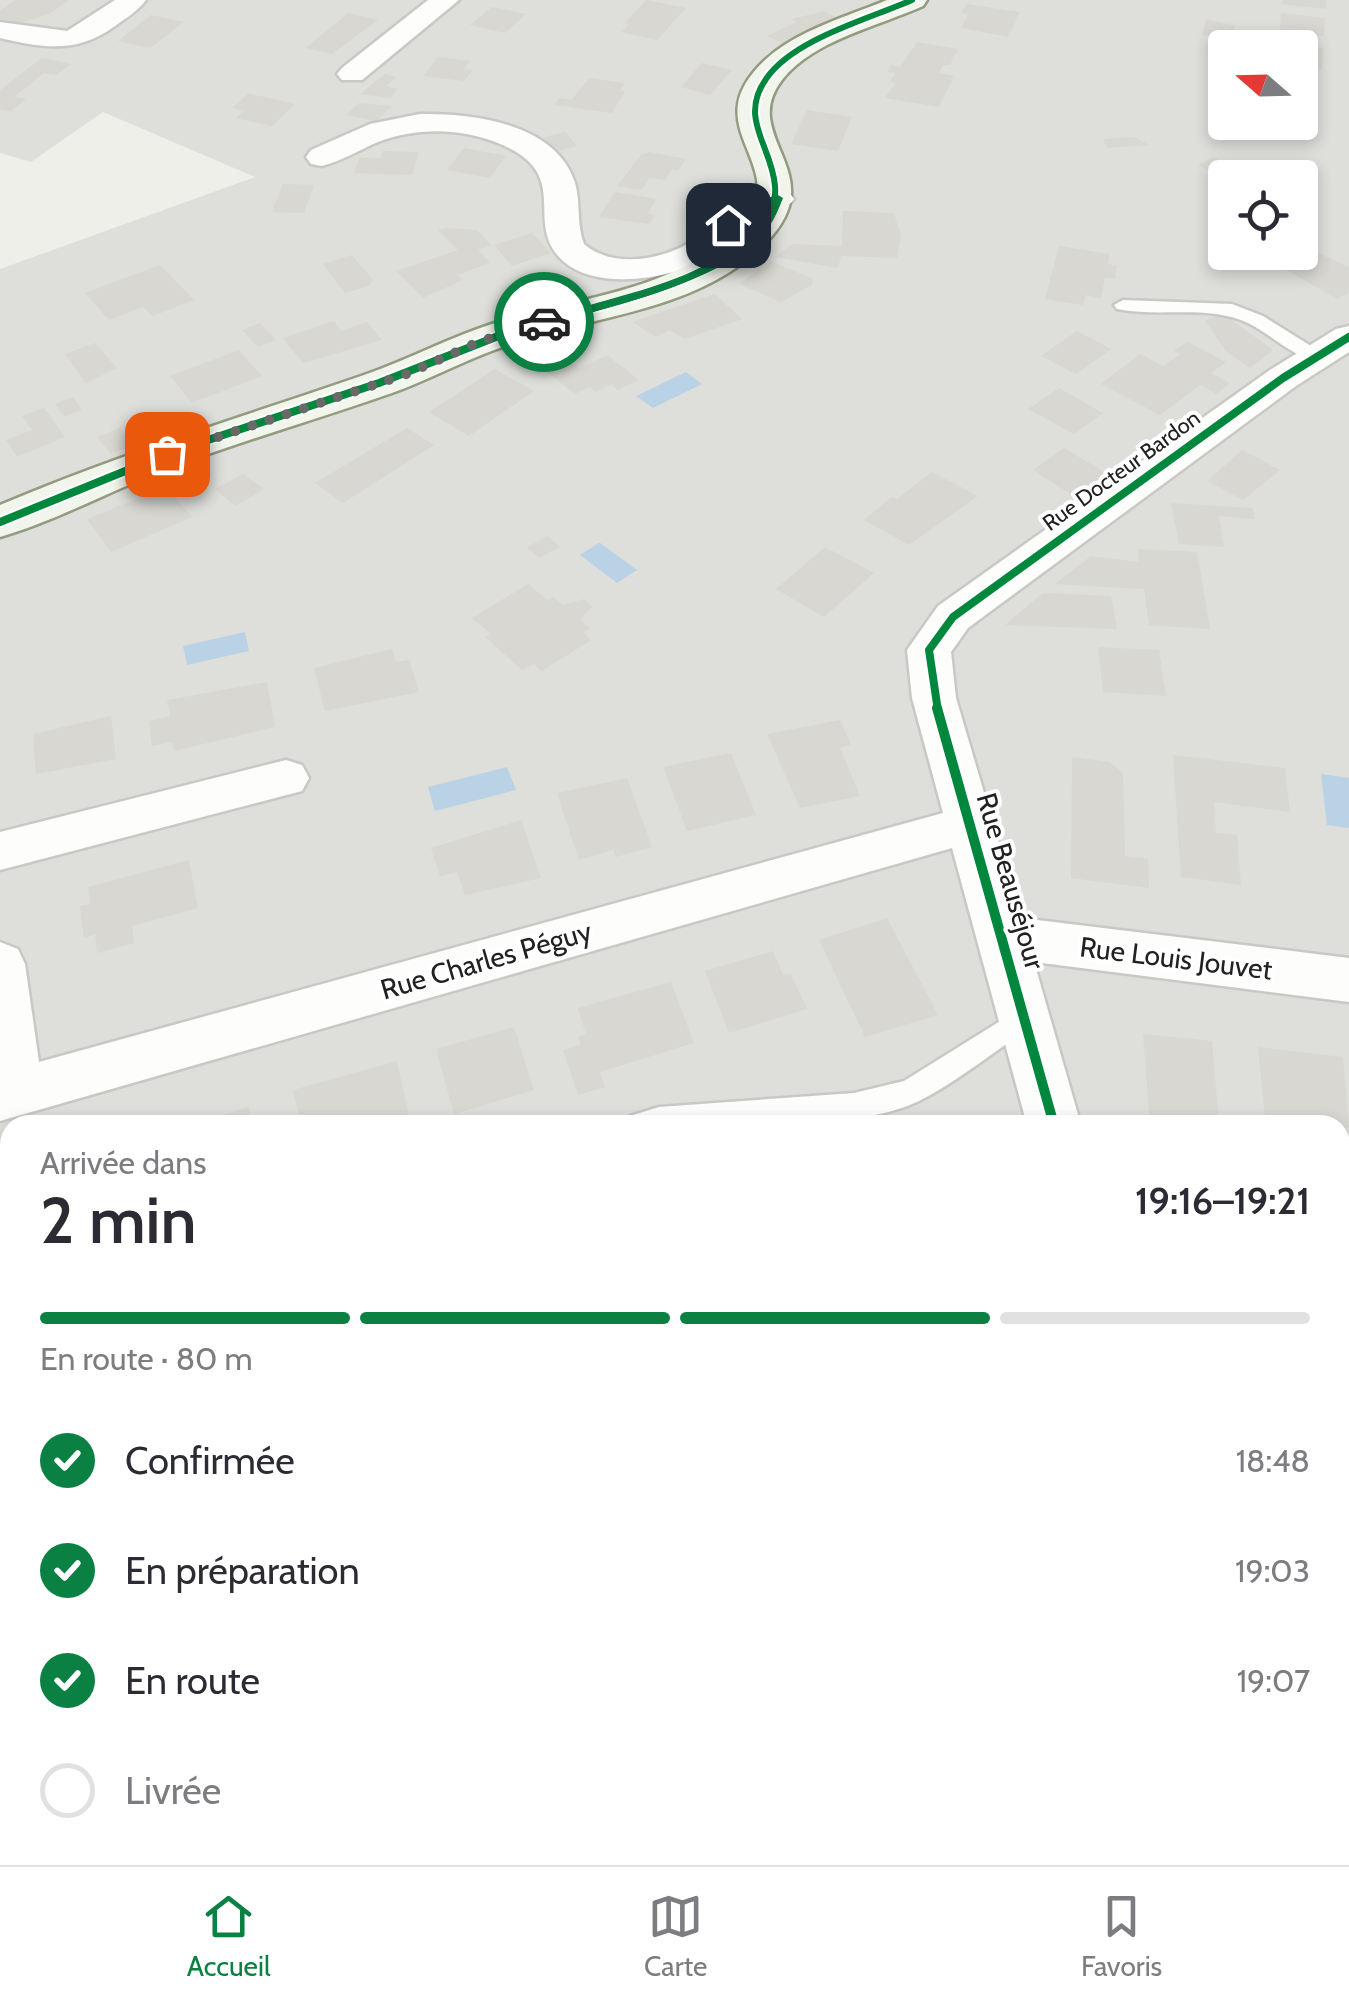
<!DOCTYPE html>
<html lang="fr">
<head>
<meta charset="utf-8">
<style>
  body { margin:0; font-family:Cabin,sans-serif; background:#f2f2f3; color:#2b2b33; height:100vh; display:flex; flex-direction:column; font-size:38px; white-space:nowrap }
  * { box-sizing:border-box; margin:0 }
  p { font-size:32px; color:#7c7c81 }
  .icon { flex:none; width:55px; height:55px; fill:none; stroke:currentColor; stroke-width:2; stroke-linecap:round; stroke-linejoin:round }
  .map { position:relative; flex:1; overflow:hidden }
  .details { position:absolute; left:0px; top:1115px; width:1350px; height:750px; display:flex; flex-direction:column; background:#fff; border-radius:30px 30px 0 0; box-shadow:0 5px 15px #0003 }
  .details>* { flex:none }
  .needle { width:65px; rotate:290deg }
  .fabs { position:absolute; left:1208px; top:30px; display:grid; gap:20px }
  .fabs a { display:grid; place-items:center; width:110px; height:110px; border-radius:10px; background:#fff; box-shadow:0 5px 15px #0003; font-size:50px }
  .pin { position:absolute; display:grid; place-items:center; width:85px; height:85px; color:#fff; margin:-42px; border-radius:20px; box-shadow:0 5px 15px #0006 }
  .courier { position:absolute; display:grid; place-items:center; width:100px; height:100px; margin:-50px; border:8px solid #0b8043; border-radius:50%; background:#fff; color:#222; box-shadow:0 2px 12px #0007 }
  .overview em { font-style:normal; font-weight:600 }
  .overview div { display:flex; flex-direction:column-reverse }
  .overview { display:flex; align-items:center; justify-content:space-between; height:170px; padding:0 40px }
  h1 { font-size:65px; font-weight:600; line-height:75px }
  .bar { display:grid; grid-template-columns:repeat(4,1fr); gap:15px 10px; align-content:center; height:120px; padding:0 40px }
  .bar i { height:12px; border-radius:8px; background:#e1e1e2 }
  .bar .active { background:#0b8043 }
  .bar p { grid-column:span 4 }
  ol { padding:0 40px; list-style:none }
  li { display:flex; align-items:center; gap:30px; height:110px }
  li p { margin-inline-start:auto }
  li .icon { padding:10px; border-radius:50%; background:#0b8043; color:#fff; stroke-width:4 }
  li:last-child { color:#7c7c81 }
  li i { width:55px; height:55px; border:5px solid #e1e1e2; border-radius:50% }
  .menu { display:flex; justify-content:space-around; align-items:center; height:140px; border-top:2px solid #e1e1e2; background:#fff; font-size:28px; color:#7c7c81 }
  .menu a { display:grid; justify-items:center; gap:5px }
  .menu .active { color:#0b8043 }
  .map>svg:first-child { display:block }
  .residential { fill:#dededb; fill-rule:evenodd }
  .water { fill:#bad2e6 }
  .building { fill:#d8d7d2 }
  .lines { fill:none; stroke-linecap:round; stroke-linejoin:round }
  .lane-casing { stroke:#c8c8c6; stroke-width:5 }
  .street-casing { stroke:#c8c8c6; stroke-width:5 }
  .secondary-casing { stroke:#939b80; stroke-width:5 }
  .lane { fill:#fdfdfc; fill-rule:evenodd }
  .street { fill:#fdfdfc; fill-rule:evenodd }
  .secondary { fill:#f2f5ec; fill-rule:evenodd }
  .cycleway-far2-casing { stroke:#fff; stroke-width:10 }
  .cycleway-far1-casing { stroke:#fff; stroke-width:12 }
  .cycleway-casing { stroke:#fff; stroke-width:16 }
  .cycleway-far2 { stroke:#00873e; stroke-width:6 }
  .cycleway-far1 { stroke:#00873e; stroke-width:8 }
  .cycleway { stroke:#00873e; stroke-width:10 }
  .route { fill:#0b8043 }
  .done { stroke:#696967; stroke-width:10; stroke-dasharray:0 18 }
  .labels { text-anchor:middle; stroke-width:8; stroke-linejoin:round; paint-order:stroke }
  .far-street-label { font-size:22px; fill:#212121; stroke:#fff }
  .street-label { font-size:28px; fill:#212121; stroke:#fff }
</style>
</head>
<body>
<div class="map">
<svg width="1349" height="1865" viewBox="0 0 1349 1865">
  <rect width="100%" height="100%" fill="#efefea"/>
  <path class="residential" d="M0,0h1349v1865h-1349v-1596l255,-92 -152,-65 -72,50 -31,-9zM1225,48h75v74h-75zM1225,178h75v74h-75zM10,1125h1330v730h-1330z"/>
  <g class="water">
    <polygon points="686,372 702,384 653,408 636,396"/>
    <polygon points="599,543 600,543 637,570 617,583 580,555"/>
    <polygon points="245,632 249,651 187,665 183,646"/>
    <polygon points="507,767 516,790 435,811 428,787"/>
    <polygon points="1321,774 1349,778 1349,828 1327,825"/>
  </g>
  <g class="building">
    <polygon points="15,0 69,0 51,13 21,23 0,19 0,11"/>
    <polygon points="646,0 686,8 657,40 622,32 630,24 625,23"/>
    <polygon points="1283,0 1327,0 1326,9 1282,4"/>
    <polygon points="967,4 1020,12 1008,37 961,28 968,14 961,13"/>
    <polygon points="492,7 526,14 505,33 470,25"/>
    <polygon points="824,11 842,20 786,45 767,36 797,22 792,19"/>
    <polygon points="348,13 378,20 332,54 306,48"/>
    <polygon points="1281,13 1325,18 1324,36 1280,31"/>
    <polygon points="151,15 184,22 150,48 118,41"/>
    <polygon points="1206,19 1235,26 1229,39 1202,35"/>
    <polygon points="917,42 958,49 950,65 943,65 939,73 954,76 939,107 885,98 895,83 890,82 895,73 887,72 891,65 900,67"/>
    <polygon points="1300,45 1324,48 1322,69 1300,66"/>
    <polygon points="438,57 470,61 464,69 473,70 464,81 423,76"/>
    <polygon points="42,58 71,64 56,75 44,73 14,97 26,99 11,111 0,109 0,90"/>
    <polygon points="702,63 732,70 710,95 681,87"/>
    <polygon points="385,74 397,77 386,86 398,89 391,98 360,94"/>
    <polygon points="590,78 625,83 620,91 625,91 612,113 555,105 559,98 571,100"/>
    <polygon points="248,94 260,96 295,104 272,126 236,118 244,111 232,108"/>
    <polygon points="359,103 392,106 376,121 346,115"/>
    <polygon points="807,110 852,117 838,151 791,144"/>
    <polygon points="565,132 577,146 557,151 544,137"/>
    <polygon points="1134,137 1149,145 1107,148 1103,139"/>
    <polygon points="464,148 506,156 490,178 447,170"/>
    <polygon points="383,151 419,152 412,175 354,173 359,158 381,158"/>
    <polygon points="649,152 686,159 678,171 672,169 665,180 649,178 642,190 617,186 641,155"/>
    <polygon points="1214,157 1234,168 1218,176 1198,165"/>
    <polygon points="283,184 314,185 304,213 272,212"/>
    <polygon points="615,192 656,199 648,213 654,216 649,224 599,217"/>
    <polygon points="843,211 894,213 901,235 897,258 842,256 837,268 776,257 792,244 842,246"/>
    <polygon points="444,228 477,230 491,245 478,250 490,263 457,275 463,280 423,298 396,271 458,250 438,230"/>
    <polygon points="532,233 551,253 512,266 494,245"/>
    <polygon points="1300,245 1349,267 1349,292 1337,299 1268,259 1281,252 1300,252"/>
    <polygon points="1059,246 1110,254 1108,264 1117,266 1115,279 1105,277 1101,298 1086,295 1083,305 1045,299"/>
    <polygon points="352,255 373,280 369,286 345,293 323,264"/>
    <polygon points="770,261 813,279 812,285 781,302 739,284"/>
    <polygon points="160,265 194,300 153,316 143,307 109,320 85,293"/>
    <polygon points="715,294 742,319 685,339 669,330 656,337 632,322"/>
    <polygon points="1223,314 1273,350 1250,368 1226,351 1205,321"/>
    <polygon points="334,321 341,331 367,322 382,340 303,363 283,338"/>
    <polygon points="260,323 276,340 258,347 242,330"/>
    <polygon points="1077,331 1111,349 1076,374 1041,356"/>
    <polygon points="1188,342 1226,362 1211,373 1230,383 1216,394 1200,385 1160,415 1101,384 1140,354 1163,366 1181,354 1174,351"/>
    <polygon points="95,343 117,368 86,383 65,354"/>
    <polygon points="239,350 262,376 192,403 170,376"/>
    <polygon points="607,355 639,380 618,390 611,384 596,392 590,387 575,394 547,372 571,361 580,368"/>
    <polygon points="495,369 534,391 469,436 429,412"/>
    <polygon points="1059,388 1103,413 1074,434 1028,409"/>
    <polygon points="73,397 82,410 64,417 55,404"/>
    <polygon points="44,408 65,437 17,457 6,440 32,430 22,416"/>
    <polygon points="120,428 133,445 111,454 97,437"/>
    <polygon points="407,428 434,445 343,503 315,483"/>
    <polygon points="1064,448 1108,474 1077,498 1033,470"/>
    <polygon points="1242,450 1280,470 1243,500 1207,481"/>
    <polygon points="932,472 978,496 909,545 864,520 892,497 897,499"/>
    <polygon points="243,474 264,489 235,506 215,489"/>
    <polygon points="166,487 192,517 111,552 87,519"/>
    <polygon points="1171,503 1252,508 1255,519 1219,516 1224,547 1179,544"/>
    <polygon points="548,536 560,547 539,558 527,547"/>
    <polygon points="825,547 874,573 824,617 776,589"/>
    <polygon points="1138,549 1197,552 1210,629 1149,625 1144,589 1055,584 1091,556 1139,562"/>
    <polygon points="528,584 547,600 553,597 563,605 584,599 592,607 580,619 590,628 583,633 591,640 542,671 534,664 522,670 485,637 491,634 472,618"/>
    <polygon points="1043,593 1111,596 1117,629 1005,625"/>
    <polygon points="1098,647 1159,650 1166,696 1103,692"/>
    <polygon points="392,649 396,662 409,660 419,692 325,711 314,668"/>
    <polygon points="267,682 275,727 174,751 172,742 152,746 149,721 170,716 167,700"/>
    <polygon points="111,716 116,759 36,774 33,734"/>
    <polygon points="840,720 851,745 840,748 860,796 800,808 767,734"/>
    <polygon points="731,753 756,815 687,831 663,767"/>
    <polygon points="1173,755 1285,768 1290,812 1214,802 1216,833 1237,835 1241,885 1181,877"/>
    <polygon points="1072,757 1109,762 1123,773 1125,856 1148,859 1149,888 1071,878"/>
    <polygon points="627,778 652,847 616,857 613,850 579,860 557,793"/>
    <polygon points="521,820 541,878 465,895 457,872 440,876 431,848"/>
    <polygon points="189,860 198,908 132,926 134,943 97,953 95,934 84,938 80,906 90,904 88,887"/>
    <polygon points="887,918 938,1015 865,1037 819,940"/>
    <polygon points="773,951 783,975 791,974 807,1009 729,1033 705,971"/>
    <polygon points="671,982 694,1043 600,1072 605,1087 578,1095 563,1050 581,1045 578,1037 586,1034 578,1008"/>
    <polygon points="514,1027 534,1090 454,1114 436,1049"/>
    <polygon points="1143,1034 1212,1041 1219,1125 1150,1125"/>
    <polygon points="1258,1047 1343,1057 1349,1128 1265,1117"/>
    <polygon points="397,1061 411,1125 301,1125 293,1090"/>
    <polygon points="249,1107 252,1125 192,1125 192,1124"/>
    <polygon points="10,1173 10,1230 7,1230 4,1175"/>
    <polygon points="1341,1421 1349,1445 1349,1525 1340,1526"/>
    <polygon points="1349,1586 1349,1657 1348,1657 1340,1632 1340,1587"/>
    <polygon points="372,1855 463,1855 462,1865 370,1865"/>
    <polygon points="1075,1855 1182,1855 1184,1865 1077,1865"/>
  </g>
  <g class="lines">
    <defs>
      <g id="lane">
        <path d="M1123,300l109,4 31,12 64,40 -3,4c-24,4 -54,-27 -76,-37 -41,-19 -87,-5 -131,-14l-3,-4z"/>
        <path d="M1026,1005l9,3 4,8 -4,8c-38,25 -76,57 -116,77 -64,32 -219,24 -293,24l4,-9 29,-9 195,-14 50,-12z"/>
        <polygon points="290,1855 326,1855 327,1865 291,1865"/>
      </g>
      <g id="street">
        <path d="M115,0h31c-8,11 -20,18 -31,26 -38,28 -71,22 -115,12v-16l67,9z"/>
        <polygon points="428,0 459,0 362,80 342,80 337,74 342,68"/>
        <path d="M420,114c52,-1 136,9 155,69 6,20 1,41 9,61 31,27 88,15 118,-10 28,-24 43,-53 87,-42l5,7c-9,14 -28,8 -40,18 -12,9 -19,24 -31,33 -36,27 -124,44 -160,11 -42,-39 13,-87 -65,-118 -37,-15 -82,-16 -120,-1 -19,8 -36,19 -56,24l-11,-2 -5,-7 5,-7 59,-26z"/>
        <polygon points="1349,326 1349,352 1296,386 968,628 951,652 956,698 1021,918 1349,958 1349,1002 1034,962 1081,1125 1027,1125 952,848 0,1121 0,942 18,949 25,964 39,1062 943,813 912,698 907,650 938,606 1270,370 1336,329"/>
        <polygon points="286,760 302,765 309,778 302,791 0,870 0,832"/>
        <polygon points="1222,1855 1294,1855 1297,1865 1225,1865"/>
      </g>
      <path id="secondary" d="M887,0h40l-4,6c-44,20 -110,34 -141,74 -49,63 73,100 -42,185 -69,50 -165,54 -243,84 -36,13 -69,31 -105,44 -77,27 -155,49 -230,78 -54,21 -107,50 -162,66v-32c120,-51 242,-88 364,-130 46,-16 88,-39 134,-53 71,-22 152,-29 215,-72 15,-11 36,-24 42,-42 18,-54 -55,-87 10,-148 33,-30 81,-43 122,-60z"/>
    </defs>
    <use href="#lane" class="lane-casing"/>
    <use href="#street" class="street-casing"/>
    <use href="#secondary" class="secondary-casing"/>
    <use href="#lane" class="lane"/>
    <use href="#street" class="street"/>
    <use href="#secondary" class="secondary"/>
    <defs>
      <path id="cycleway-far2" d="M576,313c55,-14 206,-51 199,-127 -3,-40 -37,-67 -9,-107 27,-40 103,-60 146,-79"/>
      <g id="cycleway-far1">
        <polyline points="0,522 172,452 379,383 511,331 586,311"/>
        <polyline points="938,711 929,650 953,617 1283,378 1349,337"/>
      </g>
      <polyline id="cycleway" points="937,708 1054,1125"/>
    </defs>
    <use href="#cycleway-far2" class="cycleway-far2-casing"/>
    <use href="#cycleway-far1" class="cycleway-far1-casing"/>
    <use href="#cycleway" class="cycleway-casing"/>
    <use href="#cycleway-far2" class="cycleway-far2"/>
    <use href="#cycleway-far1" class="cycleway-far1"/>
    <use href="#cycleway" class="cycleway"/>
  </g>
  <path class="route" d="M778,195l5,3c-4,10 -8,20 -14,29 -37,54 -160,79 -221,98l-10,-3c15,-8 35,-12 52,-17 65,-19 146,-36 180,-101l-19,5 -19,19h-7v-5l19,-19z"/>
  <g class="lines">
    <polyline class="done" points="167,454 407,374 481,341 544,322"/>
  </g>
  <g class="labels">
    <g class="far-street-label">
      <text transform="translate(1121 470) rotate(-36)" y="8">Rue Docteur Bardon</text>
    </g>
    <g class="street-label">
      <text transform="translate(1011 881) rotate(74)" y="10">Rue Beauséjour</text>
      <text transform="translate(1176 958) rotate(7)" y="10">Rue Louis Jouvet</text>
      <text transform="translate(486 960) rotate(-16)" y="10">Rue Charles Péguy</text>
    </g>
  </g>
</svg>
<div class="fabs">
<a><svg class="needle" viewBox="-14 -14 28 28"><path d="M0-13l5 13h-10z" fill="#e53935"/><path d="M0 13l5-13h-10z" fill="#7c7c81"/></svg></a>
<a><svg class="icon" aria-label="locate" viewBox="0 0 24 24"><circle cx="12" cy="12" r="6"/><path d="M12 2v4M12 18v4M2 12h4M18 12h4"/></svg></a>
</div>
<div class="pin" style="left:167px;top:454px;background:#ea580c"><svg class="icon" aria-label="bag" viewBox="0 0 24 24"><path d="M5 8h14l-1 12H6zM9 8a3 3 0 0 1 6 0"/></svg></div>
<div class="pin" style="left:728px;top:225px;background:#1f2937"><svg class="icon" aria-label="home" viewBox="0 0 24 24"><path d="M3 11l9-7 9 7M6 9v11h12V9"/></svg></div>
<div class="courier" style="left:544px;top:322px"><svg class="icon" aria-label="car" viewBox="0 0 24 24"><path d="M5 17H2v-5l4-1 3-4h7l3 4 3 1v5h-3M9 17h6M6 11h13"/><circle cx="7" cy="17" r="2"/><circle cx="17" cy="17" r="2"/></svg></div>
<section class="details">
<div class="overview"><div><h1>2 min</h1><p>Arrivée dans</p></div><em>19:16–19:21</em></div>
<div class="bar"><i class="active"></i><i class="active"></i><i class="active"></i><i></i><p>En route · 80 m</p></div>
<ol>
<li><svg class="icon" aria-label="check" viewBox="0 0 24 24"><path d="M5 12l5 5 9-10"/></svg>Confirmée<p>18:48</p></li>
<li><svg class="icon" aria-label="check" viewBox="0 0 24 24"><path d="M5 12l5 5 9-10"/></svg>En préparation<p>19:03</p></li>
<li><svg class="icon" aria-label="check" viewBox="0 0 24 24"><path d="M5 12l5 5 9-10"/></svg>En route<p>19:07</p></li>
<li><i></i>Livrée</li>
</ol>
</section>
</div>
<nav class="menu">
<a class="active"><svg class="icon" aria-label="home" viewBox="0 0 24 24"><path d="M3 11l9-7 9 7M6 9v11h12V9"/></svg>Accueil</a>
<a><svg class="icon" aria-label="map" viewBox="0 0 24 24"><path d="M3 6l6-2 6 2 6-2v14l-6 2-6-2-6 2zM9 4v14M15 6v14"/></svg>Carte</a>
<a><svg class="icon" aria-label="saved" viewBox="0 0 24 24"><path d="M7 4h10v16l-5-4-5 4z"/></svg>Favoris</a>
</nav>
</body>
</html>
